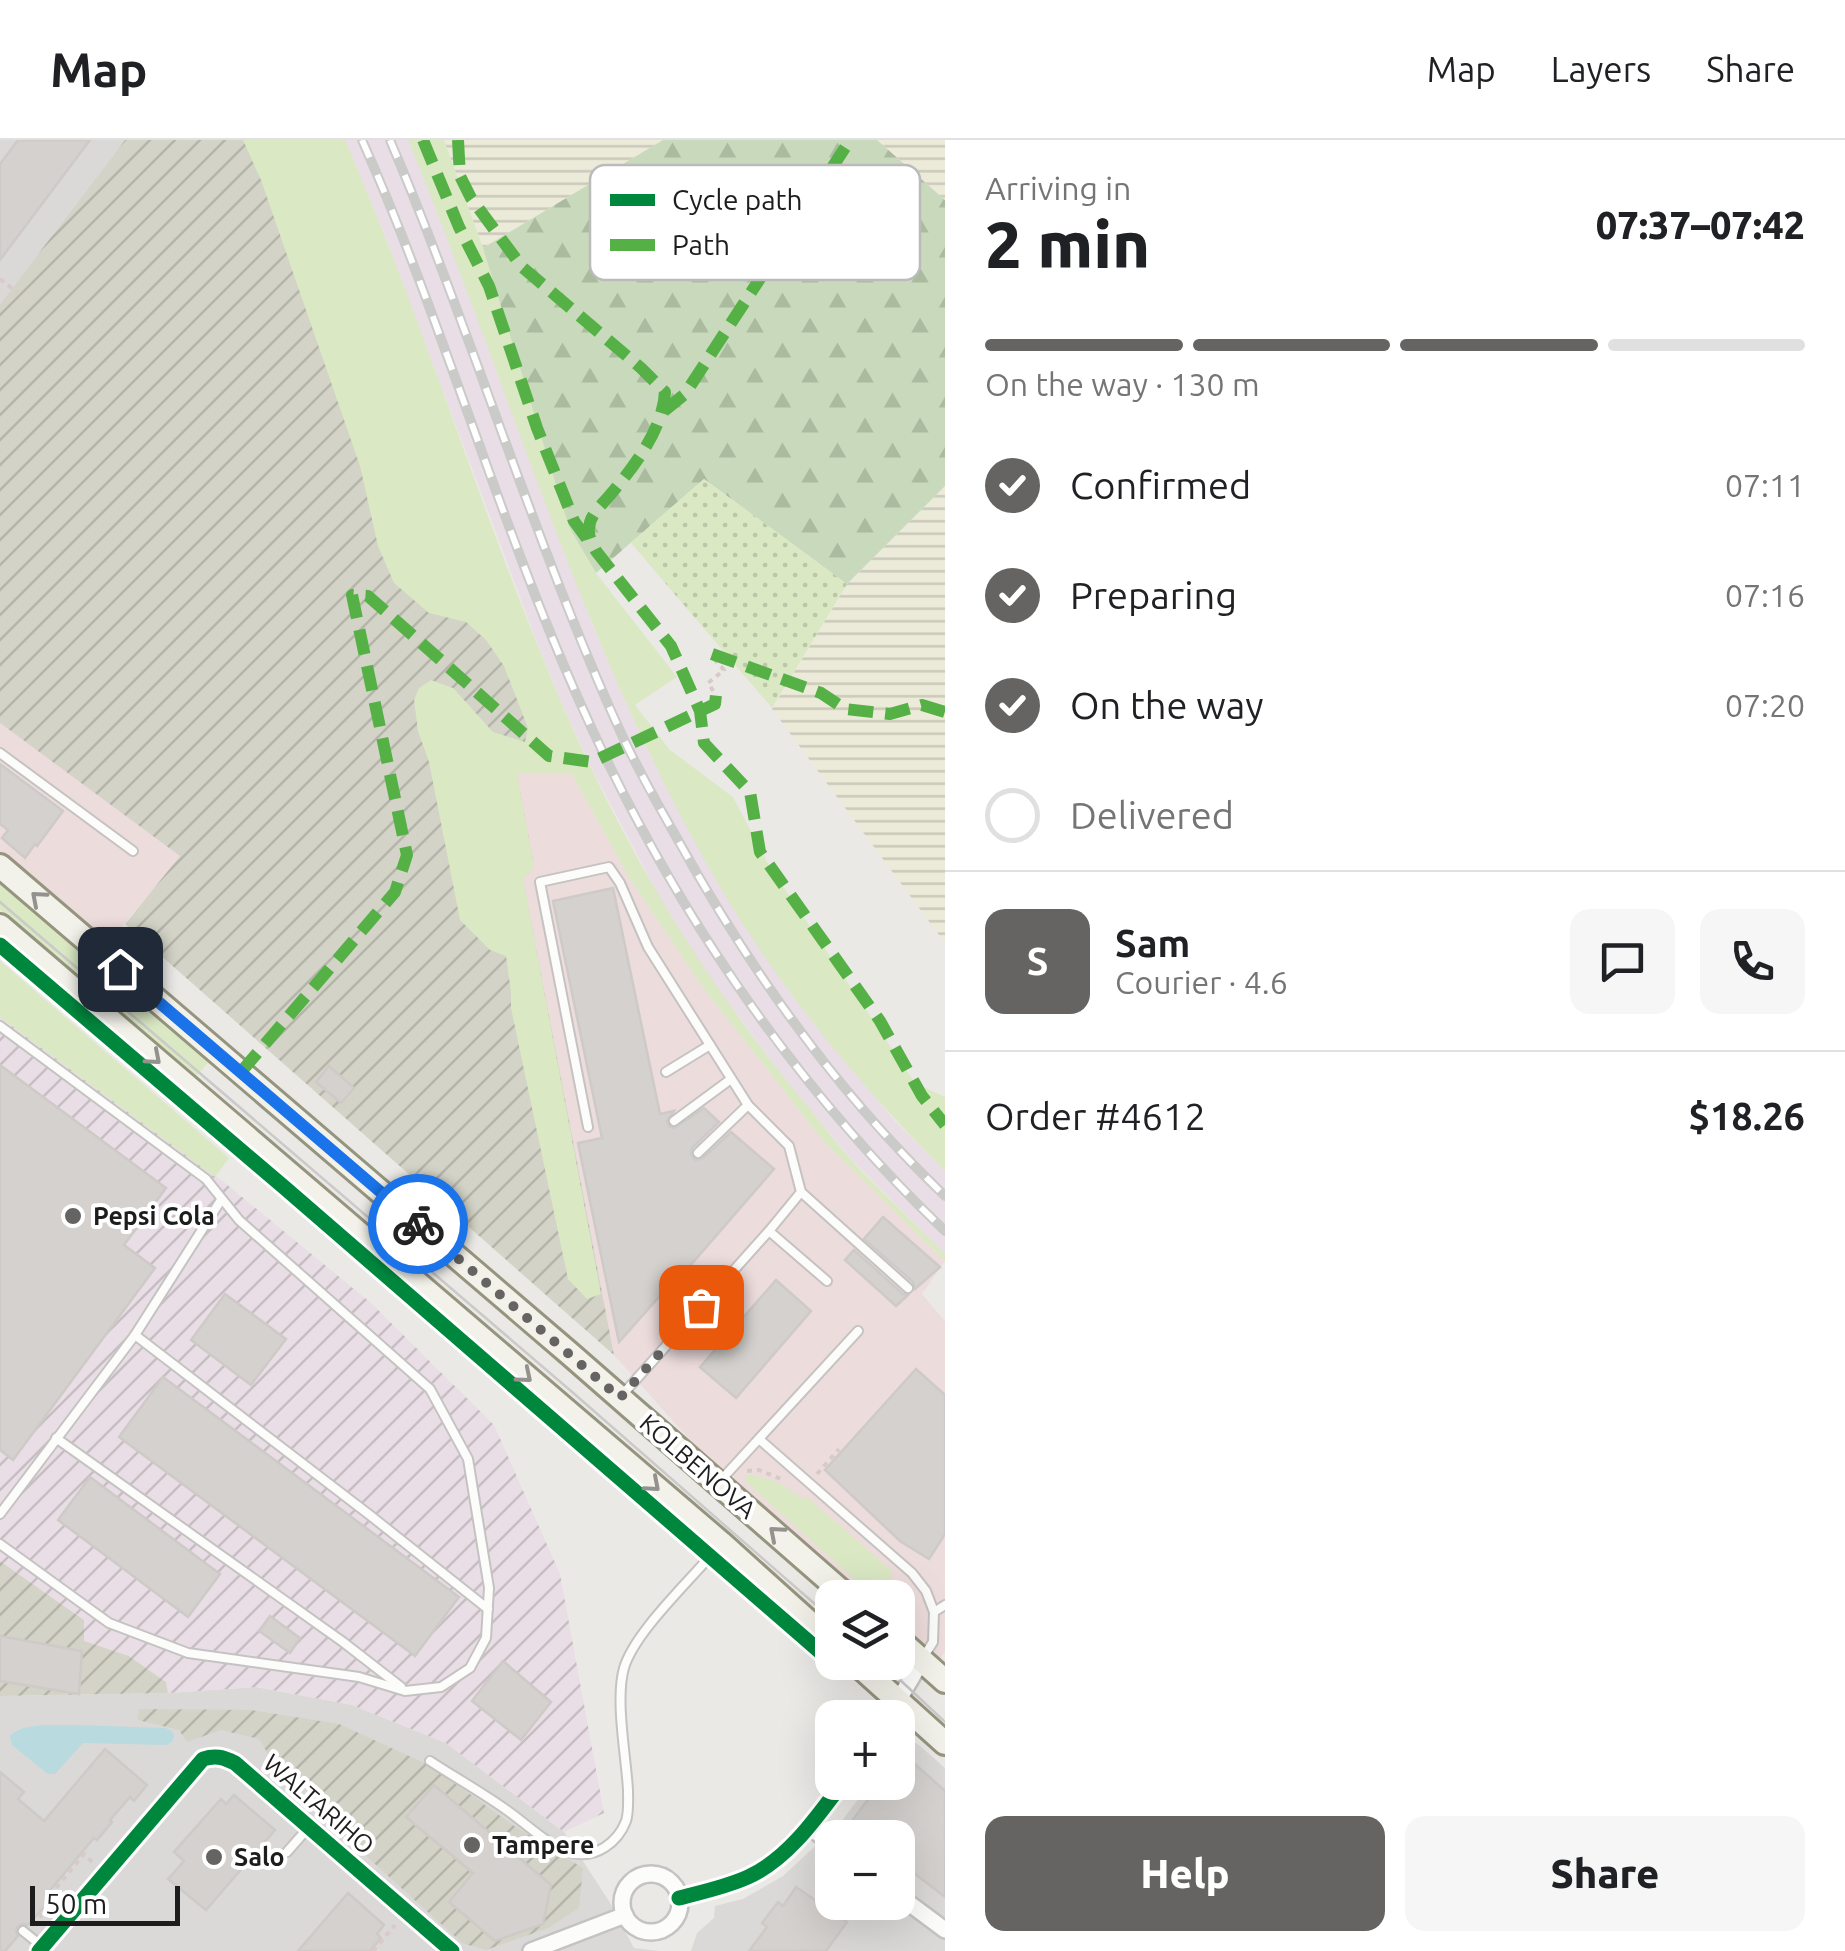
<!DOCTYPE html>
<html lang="en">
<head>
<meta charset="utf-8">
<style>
  body { margin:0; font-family:Ubuntu,sans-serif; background:#f6f6f6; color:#202124; height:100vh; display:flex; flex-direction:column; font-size:38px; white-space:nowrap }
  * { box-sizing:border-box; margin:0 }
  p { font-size:32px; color:#757577 }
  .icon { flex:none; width:55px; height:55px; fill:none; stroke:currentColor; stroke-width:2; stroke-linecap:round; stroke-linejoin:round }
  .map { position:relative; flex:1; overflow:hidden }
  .side { display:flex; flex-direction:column; background:#fff; width:900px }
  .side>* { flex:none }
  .controls { position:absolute; left:815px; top:1440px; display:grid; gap:20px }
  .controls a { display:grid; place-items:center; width:100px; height:100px; border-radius:20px; background:#fff; box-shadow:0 10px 40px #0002; font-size:50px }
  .scale { position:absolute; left:30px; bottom:25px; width:150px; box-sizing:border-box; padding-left:10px; border:5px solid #1d1d1d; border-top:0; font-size:28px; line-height:35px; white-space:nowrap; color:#1d1d1d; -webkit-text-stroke:8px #fff; paint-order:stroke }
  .pin { position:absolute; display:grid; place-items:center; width:85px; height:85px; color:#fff; margin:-42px; border-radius:20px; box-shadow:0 5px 15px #0006 }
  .courier { position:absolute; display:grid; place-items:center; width:100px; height:100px; margin:-50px; border:8px solid #1a73e8; border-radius:50%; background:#fff; color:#222; box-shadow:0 2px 12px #0007 }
  .summary em { font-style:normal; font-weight:800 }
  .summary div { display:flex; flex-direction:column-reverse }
  .summary { display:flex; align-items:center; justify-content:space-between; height:170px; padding:0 40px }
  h1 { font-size:65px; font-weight:800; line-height:75px }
  .bar { display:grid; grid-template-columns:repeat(4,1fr); gap:15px 10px; align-content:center; height:120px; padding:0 40px }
  .bar i { height:12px; border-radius:8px; background:#e0e0e0 }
  .bar .selected { background:#656463 }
  .bar p { grid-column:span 4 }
  .line { display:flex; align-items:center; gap:25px; padding:0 40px; border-top:2px solid #e0e0e0 }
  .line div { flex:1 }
  .round { display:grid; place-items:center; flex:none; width:105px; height:105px; border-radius:20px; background:#f6f6f6 }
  ol { padding:0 40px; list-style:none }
  li { display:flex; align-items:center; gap:30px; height:110px }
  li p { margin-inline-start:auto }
  li .icon { padding:10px; border-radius:50%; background:#656463; color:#fff; stroke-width:4 }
  li:last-child { color:#757577 }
  li i { width:55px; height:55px; border:5px solid #e0e0e0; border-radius:50% }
  .primary-button { display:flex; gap:20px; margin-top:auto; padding:20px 40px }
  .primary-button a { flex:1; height:115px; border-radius:20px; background:#656463; color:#fff; font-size:40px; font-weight:800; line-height:115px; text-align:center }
  .primary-button a+a { background:#f6f6f6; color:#202124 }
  header { display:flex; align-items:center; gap:60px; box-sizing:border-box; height:140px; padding:0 50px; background:#fff; border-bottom:2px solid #e0e0e0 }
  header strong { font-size:48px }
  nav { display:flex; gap:55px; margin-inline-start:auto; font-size:35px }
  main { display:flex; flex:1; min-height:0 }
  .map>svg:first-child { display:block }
  .residential { fill:#dad9d7; fill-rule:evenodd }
  .commercial { fill:#eddcdc }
  .industrial { fill:url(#industrial-furrows) }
  .railway { fill:#e9dee5 }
  .construction { fill:url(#construction-furrows) }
  .farmland { fill:url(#farmland-rules) }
  .grass { fill:#dae8c4 }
  .forest { fill:url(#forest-firs) }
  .garden { fill:url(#garden-dots) }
  .water { fill:#b9dadf }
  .building { fill:#d4d1ce; stroke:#cecac7; stroke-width:2.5 }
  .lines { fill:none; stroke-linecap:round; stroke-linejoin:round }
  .service-casing { stroke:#c4c3c2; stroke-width:12 }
  .minor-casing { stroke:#c4c3c2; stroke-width:20 }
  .secondary-casing { stroke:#95947e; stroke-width:28 }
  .path { stroke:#d9cac9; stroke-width:4; stroke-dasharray:5 5; stroke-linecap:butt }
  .service { stroke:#fcfcfb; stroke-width:8 }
  .minor { stroke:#fcfcfb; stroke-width:15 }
  .secondary { stroke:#f3f2ea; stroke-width:22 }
  .tram { stroke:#cacac9; stroke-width:2.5 }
  .rail-casing { stroke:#cacac9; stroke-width:10 }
  .rail { stroke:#fff; stroke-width:6; stroke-dasharray:19; stroke-linecap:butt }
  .quiet { stroke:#55b145; stroke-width:12; stroke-dasharray:25 12; stroke-linecap:butt }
  .cycleway-casing { stroke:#fff; stroke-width:21 }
  .cycleway { stroke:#00873e; stroke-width:15 }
  .oneway { stroke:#93928e }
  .done { stroke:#656463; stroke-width:10; stroke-dasharray:0 18 }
  .route { stroke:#1a73e8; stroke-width:12 }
  .poi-dot { fill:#656463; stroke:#fff; stroke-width:4 }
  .labels { text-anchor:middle; stroke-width:8; stroke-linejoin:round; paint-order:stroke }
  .poi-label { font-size:25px; font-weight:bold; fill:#1d1d1d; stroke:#fff; text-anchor:start }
  .street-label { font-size:25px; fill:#1d1d1d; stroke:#fff }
  .key { fill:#fff; stroke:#bbb; stroke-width:2.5 }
  .key-label { font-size:28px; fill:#1d1d1d }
</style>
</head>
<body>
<header>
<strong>Map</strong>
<nav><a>Map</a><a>Layers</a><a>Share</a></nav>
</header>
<main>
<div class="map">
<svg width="945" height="1811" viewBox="0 0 945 1811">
  <defs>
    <pattern id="industrial-furrows" width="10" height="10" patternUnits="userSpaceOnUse" patternTransform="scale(2.5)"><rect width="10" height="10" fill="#e9dee5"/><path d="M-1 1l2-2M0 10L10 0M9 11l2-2" fill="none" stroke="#c7bec4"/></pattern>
    <pattern id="construction-furrows" width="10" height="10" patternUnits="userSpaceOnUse" patternTransform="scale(2.5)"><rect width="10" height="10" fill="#d4d3c7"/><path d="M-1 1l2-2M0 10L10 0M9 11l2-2" fill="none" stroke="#b6b5aa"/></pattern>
    <pattern id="farmland-rules" width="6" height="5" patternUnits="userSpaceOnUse" patternTransform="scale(2.5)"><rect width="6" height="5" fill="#ecebd9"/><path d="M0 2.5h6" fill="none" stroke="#cac9ba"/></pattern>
    <pattern id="forest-firs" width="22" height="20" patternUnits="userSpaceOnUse" patternTransform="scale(2.5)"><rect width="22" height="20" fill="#c8dabb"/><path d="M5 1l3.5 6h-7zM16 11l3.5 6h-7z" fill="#abbba0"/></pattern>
    <pattern id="garden-dots" width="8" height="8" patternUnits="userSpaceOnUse" patternTransform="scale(2.5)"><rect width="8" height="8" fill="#dae8c4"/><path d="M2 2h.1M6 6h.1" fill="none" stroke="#bbc7a8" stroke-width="1.8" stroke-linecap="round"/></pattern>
  </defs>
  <rect width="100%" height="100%" fill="#ebe9e6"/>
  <g class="residential">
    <polygon points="0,0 125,0 0,164"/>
    <polygon points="256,1547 352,1565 446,1603 564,1692 609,1761 634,1808 659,1811 0,1811 0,1556 168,1553"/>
    <path d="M906,1601l8,1 5,3 26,23v183h-254l6,-18 17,-15 1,-12 28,-7 40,-23 58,-54 29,-39 28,-1v-37zM832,1698h66v64h-66z"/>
  </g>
  <g class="commercial">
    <polygon points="0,583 181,716 106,805 0,713"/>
    <polygon points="517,633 571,633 630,739 701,845 824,1002 945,1121 922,1154 945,1181 945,1511 940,1519 898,1485 898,1458 865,1457 715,1328 614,1215 523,738 534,727"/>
  </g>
  <polygon class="industrial" points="0,877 225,1043 371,1163 494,1285 560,1434 604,1673 564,1692 446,1603 352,1565 256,1547 168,1553 166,1542 129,1516 83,1501 83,1479 0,1421"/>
  <polygon class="railway" points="345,0 408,0 438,72 593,486 644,603 669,652 759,806 833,906 895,981 945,1031 945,1114 852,1020 787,942 711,839 670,777 592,629 562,564 539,508 384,93"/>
  <g class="construction">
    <polygon points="125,0 312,0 571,633 517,633 534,727 523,739 614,1215 125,784 180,716 0,583 0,164"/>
    <polygon points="0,1421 84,1480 84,1501 129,1516 166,1542 168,1553 0,1556"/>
    <polygon points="139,1569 251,1570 339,1584 431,1626 517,1688 583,1728 579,1768 548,1788 486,1810 462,1803 311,1666 315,1657 269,1616 259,1599 221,1590 187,1602 179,1590 138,1580"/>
  </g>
  <g class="farmland">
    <polygon points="444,0 663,0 483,108"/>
    <polygon points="877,0 945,0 945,60"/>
    <polygon points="945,346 945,803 772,569 847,444"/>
  </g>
  <g class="grass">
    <path d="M243,0h102c88,201 147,414 239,613 59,127 133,244 222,351 16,20 31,40 48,59 29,31 61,60 91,91v7l-121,-119 -123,-157 -71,-106 -59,-106h-54l17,94 -11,12 78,415 -14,5 -19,-20 -57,-271v-16l-5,-36 -16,-6 -30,-30 -31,-158 -11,-31 -4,-31 5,-12 12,-8 22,8 40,44 32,10 3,-14 -24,-62 -18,-26 -20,-18 -37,-9 -35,-30 -16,-37 -18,-80 -99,-286z"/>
    <path d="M408,0h36l39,108 86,279 27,46 81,104 -42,28 35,45 63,47 35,67 147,219 30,14v74c-85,-85 -164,-181 -225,-284 -137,-234 -209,-498 -312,-747z"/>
    <polygon points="0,741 211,919 196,937 0,770"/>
    <polygon points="0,821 229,1018 215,1037 0,877"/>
    <path d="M749,1334l26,7 29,18 3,-2 86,75 -4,5c16,15 23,27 27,49l-7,3 -11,-10v-21l-24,-1 -129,-116v-5z"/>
  </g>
  <polygon class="forest" points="663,0 877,0 945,60 945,346 847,444 704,339 596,433 569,387 483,108"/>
  <polygon class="garden" points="704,339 847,444 772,568 631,403"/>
  <path class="water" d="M78,1585l87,3 7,3 2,5 -2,6 -6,3 -83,-2 -28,31h-7l-36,-29 -2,-9c14,-15 47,-10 68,-11z"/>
  <g class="building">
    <polygon points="18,0 90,0 0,120 0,24"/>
    <polygon points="0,624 63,671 37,706 35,704 25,718 2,698 8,690 0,684"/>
    <polygon points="613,748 660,974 674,971 667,981 669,986 674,988 704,968 719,982 692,1008 691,1014 695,1020 703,1018 731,992 774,1029 676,1142 674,1140 619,1202 578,1003 602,998 553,761"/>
    <polygon points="0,925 166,1048 124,1105 155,1128 13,1320 0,1310"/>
    <polygon points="329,926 354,948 341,963 316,942"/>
    <polygon points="883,1077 940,1127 915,1149 913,1142 864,1099"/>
    <polygon points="854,1110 903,1154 908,1155 896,1166 845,1120"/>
    <polygon points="776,1140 811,1171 736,1258 700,1227"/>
    <polygon points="225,1154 286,1199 251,1245 191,1200"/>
    <polygon points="916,1229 945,1255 945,1394 929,1419 900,1401 825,1330"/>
    <polygon points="163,1237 459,1457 415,1516 119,1297"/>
    <polygon points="90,1337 220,1434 188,1477 58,1380"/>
    <polygon points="270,1476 300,1498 290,1513 259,1491"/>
    <polygon points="0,1496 82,1511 79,1554 0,1541"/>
    <polygon points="503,1521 551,1562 521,1600 472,1561"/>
    <polygon points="105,1609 147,1645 134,1661 130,1657 110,1680 112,1682 97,1700 94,1698 47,1754 52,1758 28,1785 23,1784 18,1786 16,1791 18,1796 5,1811 0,1811 0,1632 24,1652 18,1659 44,1681"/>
    <polygon points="898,1609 945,1651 945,1757 898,1721 898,1698 866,1698 849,1685 881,1642 898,1642"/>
    <polygon points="434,1645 551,1745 543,1784 495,1801 449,1762 473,1733 406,1677"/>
    <polygon points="234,1655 275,1690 206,1770 168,1739 184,1721 174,1712 221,1659 226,1664"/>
    <polygon points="796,1747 847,1782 826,1811 749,1811 767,1787 762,1783 778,1762 783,1766"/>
    <polygon points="348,1753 384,1785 377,1794 381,1798 370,1811 298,1811"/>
  </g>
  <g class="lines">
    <defs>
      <g id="service">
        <polyline points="0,613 133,711"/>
        <polyline points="0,886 206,1039 239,1080 430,1249 468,1319 489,1448 486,1498 470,1528 441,1547 405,1551 359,1537 188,1513 109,1483 0,1404"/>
        <polyline points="666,932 710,905"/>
        <polyline points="674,981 731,939"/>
        <polyline points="588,987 540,742 609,727 620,743 648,807 748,965 789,1006 801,1052 769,1091 623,1254"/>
        <polyline points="698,1013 748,965"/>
        <polyline points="801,1052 908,1148"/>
        <polyline points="769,1091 827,1141"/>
        <polyline points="135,1195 371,1376 488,1469"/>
        <polyline points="56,1298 343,1502 401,1547"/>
        <polyline points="759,1299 912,1433 926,1451 934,1472"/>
        <polyline points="721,1340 858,1191"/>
        <polyline points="0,1374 135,1195 221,1060"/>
        <polyline points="924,1516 933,1502 934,1472 945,1465"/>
        <path d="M430,1621c26,17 53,32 78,50 20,14 40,35 64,42 24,6 46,-11 54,-32 3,-9 2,-21 2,-31 -2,-35 -13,-90 -4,-122 11,-37 68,-89 94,-121"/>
        <polyline points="287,1712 308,1688"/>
        <polyline points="23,1791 43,1807"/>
      </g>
      <g id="minor">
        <polyline points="888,1578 922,1520"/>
        <polyline points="809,1686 832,1705"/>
        <circle cx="651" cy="1763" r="29"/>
        <polyline points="898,1755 945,1790"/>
        <path d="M679,1758c23,-6 47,-11 69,-21 40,-18 69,-60 95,-95"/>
        <path d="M39,1811l164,-192c12,-4 20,-2 32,4l217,188"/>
        <polyline points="531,1811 625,1775"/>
      </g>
      <g id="secondary">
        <polyline points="0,726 570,1214 849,1458"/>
        <polyline points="0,786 721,1403 832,1503"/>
        <polyline points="898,1499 945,1541"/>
        <polyline points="855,1522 945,1603"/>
      </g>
    </defs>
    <use href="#service" class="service-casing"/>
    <use href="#minor" class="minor-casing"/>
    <use href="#secondary" class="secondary-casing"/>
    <g class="path">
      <polyline points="0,139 18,153"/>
      <polyline points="714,519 724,530 708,543 716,555"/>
      <polyline points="747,1331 759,1330 781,1339"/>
      <polyline points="817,1334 839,1309"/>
      <polyline points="866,1578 868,1563"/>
      <polyline points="33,1785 56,1758 51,1754 84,1714 93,1723"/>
      <polyline points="373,1811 395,1785"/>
    </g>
    <use href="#service" class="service"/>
    <use href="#minor" class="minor"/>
    <use href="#secondary" class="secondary"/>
    <g class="tram">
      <polyline points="0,762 571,1251 832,1479"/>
      <polyline points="881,1522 945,1582"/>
    </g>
    <defs>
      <g id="rail">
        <path d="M362,0c81,182 135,376 216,558 87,198 210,383 367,533"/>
        <path d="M390,0c83,195 143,400 231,593 17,37 37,72 57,107 72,130 159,253 267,356"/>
      </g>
    </defs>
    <use href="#rail" class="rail-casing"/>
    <use href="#rail" class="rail"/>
    <g class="quiet">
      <polyline points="423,0 459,87 489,146 537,288 574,381 590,403"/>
      <path d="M458,0l2,36 11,22 51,69 119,101 24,24c-2,37 -31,75 -55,103 -9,11 -20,19 -21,33 -1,9 3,15 7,23l75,95 29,65 4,32 46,49 10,60 120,169 42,75 23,29"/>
      <polyline points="664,271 685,254 850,0"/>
      <polyline points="712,514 821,553 845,569 890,574 922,565 945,572"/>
      <polyline points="241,932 395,752 407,715 352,455 368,456 549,616 592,622 715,564 716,555"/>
    </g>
    <defs>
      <g id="cycleway">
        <polyline points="0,805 285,1048 832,1522"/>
        <path d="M679,1758c23,-6 47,-11 69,-21 40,-18 69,-60 95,-95"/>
        <path d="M39,1811l164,-192c12,-4 20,-2 32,4l217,188"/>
      </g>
    </defs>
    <use href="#cycleway" class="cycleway-casing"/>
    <use href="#cycleway" class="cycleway"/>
  </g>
  <defs><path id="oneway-chevron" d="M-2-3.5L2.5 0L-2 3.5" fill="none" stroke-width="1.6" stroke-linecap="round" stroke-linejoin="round" transform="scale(2.5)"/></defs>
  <g class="oneway">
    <use href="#oneway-chevron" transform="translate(38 758) rotate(-139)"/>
    <use href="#oneway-chevron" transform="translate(154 918) rotate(41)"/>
    <use href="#oneway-chevron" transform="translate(525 1236) rotate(40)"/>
    <use href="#oneway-chevron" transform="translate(653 1345) rotate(41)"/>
    <use href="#oneway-chevron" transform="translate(776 1393) rotate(-139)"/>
  </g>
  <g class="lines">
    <polyline class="done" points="418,1084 620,1258 701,1167"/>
    <polyline class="route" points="120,829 418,1084"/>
  </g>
  <g class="poi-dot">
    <circle cx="73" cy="1076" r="10"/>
    <circle cx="472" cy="1705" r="10"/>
    <circle cx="214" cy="1717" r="10"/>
  </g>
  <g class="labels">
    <g class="poi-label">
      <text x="93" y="1085">Pepsi Cola</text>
      <text x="492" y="1714">Tampere</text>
      <text x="234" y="1726">Salo</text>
    </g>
    <g class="street-label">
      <text transform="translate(698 1326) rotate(41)" y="9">KOLBENOVA</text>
      <text transform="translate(319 1664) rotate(41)" y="9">WALTARIHO</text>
    </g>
  </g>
  <rect x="590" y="25" width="330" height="115" rx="15" class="key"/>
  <rect x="610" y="54" width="45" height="12" fill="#00873e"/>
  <rect x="610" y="99" width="45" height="12" fill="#55b145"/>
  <g class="key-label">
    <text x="672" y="70">Cycle path</text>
    <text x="672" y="115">Path</text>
  </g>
</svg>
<div class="controls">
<a><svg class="icon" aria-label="layers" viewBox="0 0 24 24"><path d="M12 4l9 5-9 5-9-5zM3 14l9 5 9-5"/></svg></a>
<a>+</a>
<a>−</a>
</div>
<div class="scale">50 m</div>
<div class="pin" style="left:701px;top:1167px;background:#ea580c"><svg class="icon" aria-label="bag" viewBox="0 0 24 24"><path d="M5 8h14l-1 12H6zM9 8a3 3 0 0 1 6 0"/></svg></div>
<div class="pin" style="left:120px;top:829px;background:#1f2937"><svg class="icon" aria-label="home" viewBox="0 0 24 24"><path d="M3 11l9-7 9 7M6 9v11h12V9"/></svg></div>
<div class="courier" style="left:418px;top:1084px"><svg class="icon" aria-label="bike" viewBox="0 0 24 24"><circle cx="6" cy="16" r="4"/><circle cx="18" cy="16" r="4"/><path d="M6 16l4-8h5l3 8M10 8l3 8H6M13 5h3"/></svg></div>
</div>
<section class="side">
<div class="summary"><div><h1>2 min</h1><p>Arriving in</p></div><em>07:37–07:42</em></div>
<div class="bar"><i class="selected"></i><i class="selected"></i><i class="selected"></i><i></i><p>On the way · 130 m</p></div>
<ol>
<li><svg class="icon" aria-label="check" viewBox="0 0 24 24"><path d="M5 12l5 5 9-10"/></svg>Confirmed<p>07:11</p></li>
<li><svg class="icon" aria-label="check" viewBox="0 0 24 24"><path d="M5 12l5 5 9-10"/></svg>Preparing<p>07:16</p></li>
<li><svg class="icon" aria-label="check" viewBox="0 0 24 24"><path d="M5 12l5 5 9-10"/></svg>On the way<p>07:20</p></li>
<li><i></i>Delivered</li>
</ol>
<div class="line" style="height:180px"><b class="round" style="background:#656463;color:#fff">S</b><div><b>Sam</b><p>Courier · 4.6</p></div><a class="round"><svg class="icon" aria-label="chat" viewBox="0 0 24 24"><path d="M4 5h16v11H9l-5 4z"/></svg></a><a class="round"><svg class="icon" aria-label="phone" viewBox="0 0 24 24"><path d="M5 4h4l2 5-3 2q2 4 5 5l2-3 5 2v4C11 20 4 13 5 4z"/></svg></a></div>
<div class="line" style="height:130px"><div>Order #4612</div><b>$18.26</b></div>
<div class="primary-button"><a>Help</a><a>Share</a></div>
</section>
</main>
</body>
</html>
